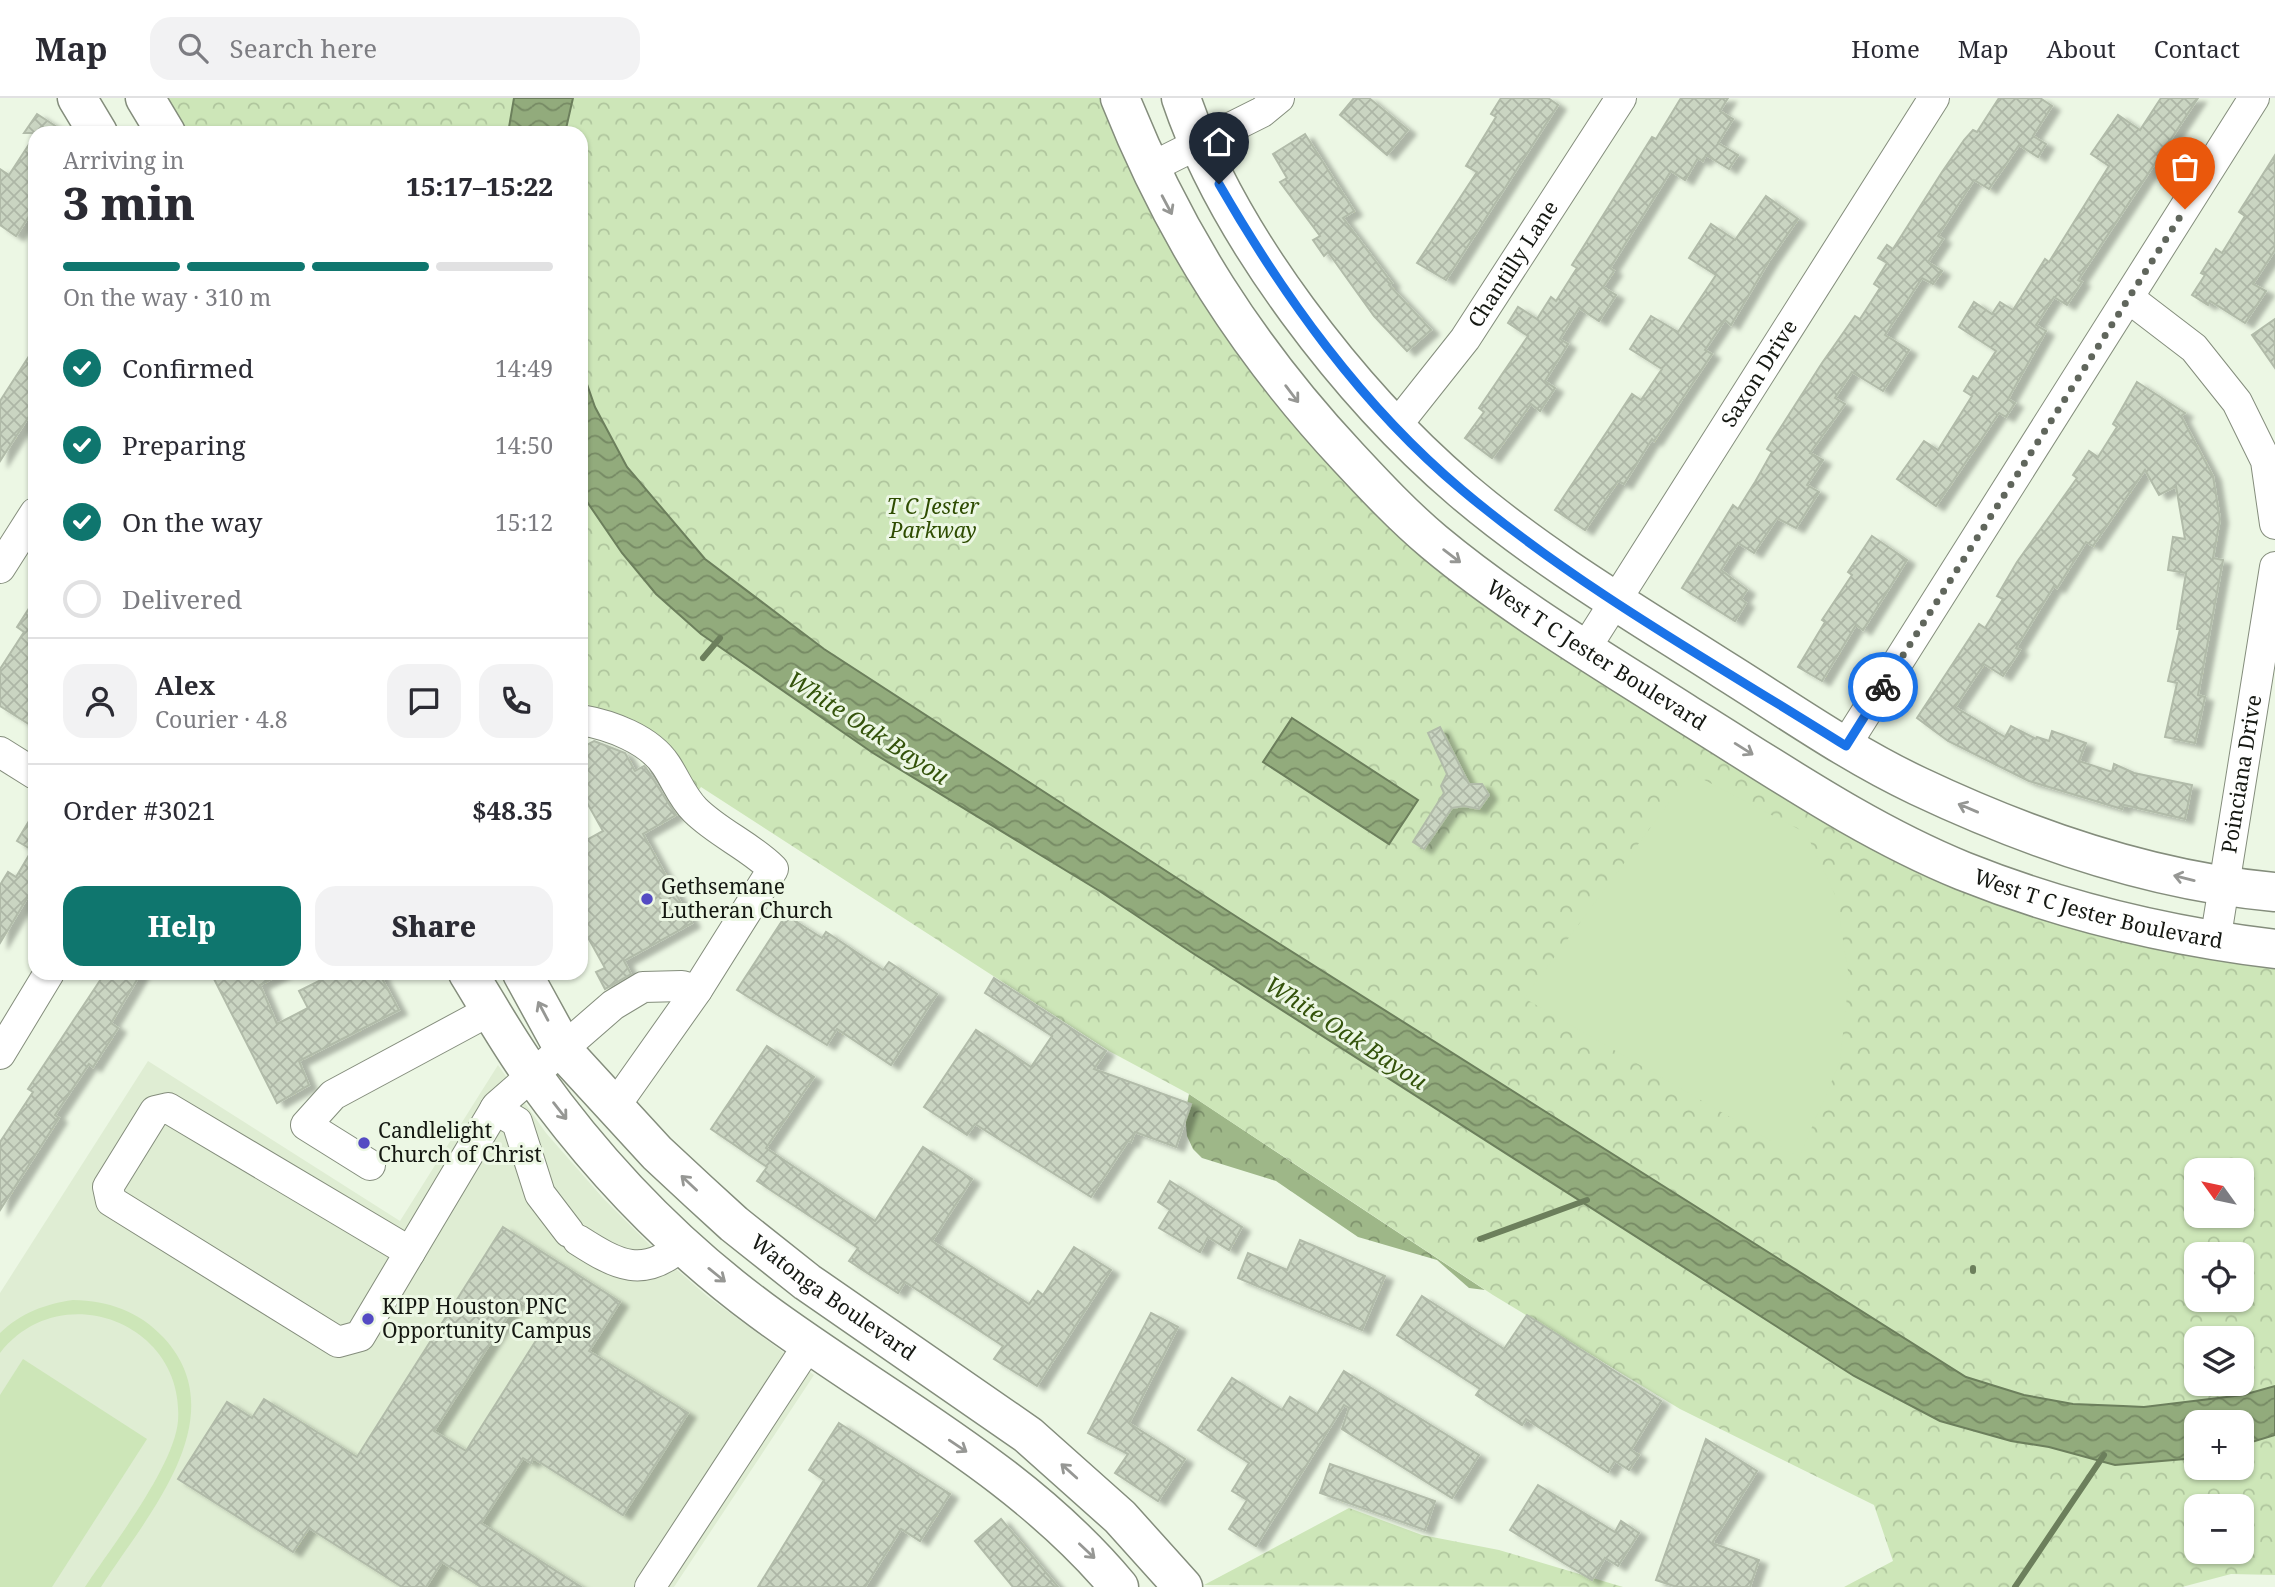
<!DOCTYPE html>
<html lang="en">
<head>
<meta charset="utf-8">
<style>
  body { margin:0; font-family:"Noto Serif",serif; background:#f2f2f3; color:#2b2b33; height:100vh; display:flex; flex-direction:column; font-size:26px; white-space:nowrap }
  * { box-sizing:border-box; margin:0 }
  p { font-size:23px; color:#7c7c81 }
  .icon { flex:none; width:38px; height:38px; fill:none; stroke:currentColor; stroke-width:2; stroke-linecap:round; stroke-linejoin:round }
  .map { position:relative; flex:1; overflow:hidden }
  .panel { position:absolute; left:28px; top:28px; width:560px; height:854px; display:flex; flex-direction:column; background:#fff; border-radius:21px; box-shadow:0 2px 5px #0004 }
  .panel>* { flex:none }
  .needle { width:46px; rotate:303deg }
  .fabs { position:absolute; left:2184px; top:1060px; display:grid; gap:14px }
  .fabs a { display:grid; place-items:center; width:70px; height:70px; border-radius:14px; background:#fff; box-shadow:0 2px 5px #0004; font-size:35px }
  .pin { position:absolute; display:grid; place-items:center; width:60px; height:60px; color:#fff; margin:-72px -30px; border-radius:50% 50% 50% 0; rotate:-45deg; box-shadow:0 0 7px #0007 }
  .pin .icon { rotate:45deg }
  .courier { position:absolute; display:grid; place-items:center; width:70px; height:70px; margin:-35px; border:5px solid #1a73e8; border-radius:50%; background:#fff; color:#222; box-shadow:0 2px 9px #0007 }
  .head em { font-style:normal; font-weight:800 }
  .head div { display:flex; flex-direction:column-reverse }
  .head { display:flex; align-items:center; justify-content:space-between; height:119px; padding:0 35px }
  h1 { font-size:46px; font-weight:800; line-height:52px }
  .bar { display:grid; grid-template-columns:repeat(4,1fr); gap:10px 7px; align-content:center; height:84px; padding:0 35px }
  .bar i { height:9px; border-radius:5px; background:#e1e1e2 }
  .bar .on { background:#0f766e }
  .bar p { grid-column:span 4 }
  .line { display:flex; align-items:center; gap:18px; padding:0 35px; border-top:2px solid #e1e1e2 }
  .line div { flex:1 }
  .round { display:grid; place-items:center; flex:none; width:74px; height:74px; border-radius:21px; background:#f2f2f3 }
  ol { padding:0 35px; list-style:none }
  li { display:flex; align-items:center; gap:21px; height:77px }
  li p { margin-inline-start:auto }
  li .icon { padding:7px; border-radius:50%; background:#0f766e; color:#fff; stroke-width:4 }
  li:last-child { color:#7c7c81 }
  li i { width:38px; height:38px; border:4px solid #e1e1e2; border-radius:50% }
  .primary-button { display:flex; gap:14px; margin-top:auto; padding:14px 35px }
  .primary-button a { flex:1; height:80px; border-radius:21px; background:#0f766e; color:#fff; font-size:28px; font-weight:800; line-height:80px; text-align:center }
  .primary-button a+a { background:#f2f2f3; color:#2b2b33 }
  header { display:flex; align-items:center; gap:42px; box-sizing:border-box; height:98px; padding:0 35px; background:#fff; border-bottom:2px solid #e1e1e2 }
  header strong { font-size:33px }
  nav { display:flex; gap:38px; margin-inline-start:auto; font-size:24px }
  .search { width:490px; height:63px; background:#f2f2f3; display:flex; align-items:center; gap:18px; box-sizing:border-box; padding:0 24px; border-radius:21px; color:#7c7c81; font-size:26px }
  .map>svg:first-child { display:block }
  .built { fill:#dfedd3 }
  .forest { fill:url(#forest-crowns) }
  .park { fill:url(#park-crowns); fill-rule:evenodd }
  .pitch { fill:#cde6b8 }
  .water { fill:url(#water-waves); stroke:#6c7f5c; stroke-width:2 }
  .lines { fill:none; stroke-linecap:round; stroke-linejoin:round }
  .stream { stroke:#6c7f5c; stroke-width:6 }
  .building { fill:url(#building-cross-hatch); stroke:#b1bba9; stroke-width:2; fill-rule:evenodd; filter:url(#shadow) }
  .minor-casing { stroke:#848d7c; stroke-width:32 }
  .major-casing { stroke:#848d7c; stroke-width:41 }
  .minor { stroke:#fff; stroke-width:30 }
  .major { stroke:#fff; stroke-width:38 }
  .oneway { stroke:#969794 }
  .done { stroke:#60665c; stroke-width:7; stroke-dasharray:0 12.6 }
  .route { stroke:#1a73e8; stroke-width:9 }
  .poi-dot { fill:#544bc3; stroke:#ecf7e4; stroke-width:2.5 }
  .labels { text-anchor:middle; stroke-width:6; stroke-linejoin:round; paint-order:stroke }
  .street-label { font-size:21px; fill:#151812; stroke:#ecf7e4 }
  .park-label { font-size:21px; font-style:italic; fill:#2e4c01; stroke:#ecf7e4 }
  .poi-label { font-size:21px; fill:#151812; stroke:#ecf7e4; text-anchor:start }
  .water-label { font-size:23px; font-style:italic; fill:#34530b; stroke:#ecf7e4 }
</style>
</head>
<body>
<header>
<strong>Map</strong>
<div class="search"><svg class="icon" aria-label="search" viewBox="0 0 24 24"><circle cx="10" cy="10" r="6"/><path d="M15 15l6 6"/></svg>Search here</div>
<nav><a>Home</a><a>Map</a><a>About</a><a>Contact</a></nav>
</header>
<div class="map">
<svg width="2275" height="1489" viewBox="0 0 2275 1489">
  <defs>
    <pattern id="forest-crowns" width="20" height="18" patternUnits="userSpaceOnUse" patternTransform="scale(1.75)"><rect width="20" height="18" fill="#9eb788"/><path d="M2 6a3 3 0 1 1 6 0M12 15a3 3 0 1 1 6 0" fill="none" stroke="#80946e"/></pattern>
    <pattern id="park-crowns" width="20" height="18" patternUnits="userSpaceOnUse" patternTransform="scale(1.75)"><rect width="20" height="18" fill="#cde6b8"/><path d="M2 6a3 3 0 1 1 6 0M12 15a3 3 0 1 1 6 0" fill="none" stroke="#afc59d"/></pattern>
    <pattern id="water-waves" width="16" height="10" patternUnits="userSpaceOnUse" patternTransform="scale(1.75)"><rect width="16" height="10" fill="#92ab7c"/><path d="M0 5q4-4 8 0t8 0" fill="none" stroke="#768a64"/></pattern>
    <pattern id="building-cross-hatch" width="8" height="8" patternUnits="userSpaceOnUse" patternTransform="scale(1.75)"><rect width="8" height="8" fill="#cad5c2"/><path d="M0 0l8 8M0 8l8-8" fill="none" stroke="#adb6a6"/></pattern>
    <filter id="shadow"><feDropShadow dx="8" dy="4.5" stdDeviation="2" flood-color="#0004"/></filter>
  </defs>
  <rect width="100%" height="100%" fill="#ecf7e4"/>
  <polygon class="built" points="148,963 400,1123 498,967 546,1035 603,1100 659,1156 707,1198 814,1277 674,1489 0,1489 0,1195"/>
  <polygon class="forest" points="1189,996 1485,1192 1469,1190 1437,1162 1358,1139 1276,1083 1202,1060 1193,1051 1187,1038 1185,1016"/>
  <g class="park">
    <path d="M160,0h947l254,386 458,323 456,150v618l-44,-1 -49,13h-338l49,-26 -19,-56 -194,-96 -187,-114 -304,-201 -80,-43 -408,-264 -7,10 -89,-82 -24,-15v-567h-401zM2196,1073h46v45h-46zM2196,1157h46v45h-46zM2196,1241h46v45h-46zM2196,1325h46v45h-46zM2196,1409h46v45h-46z"/>
    <polygon points="1349,1410 1422,1437 1499,1452 1623,1489 1204,1487"/>
  </g>
  <g class="pitch">
    <polygon points="1691,675 1806,735 1836,799 1849,879 1840,964 1799,1059 1524,900"/>
    <path d="M73,1202c36,1 66,11 91,38 73,80 -19,180 -63,249h-16c27,-41 89,-120 93,-166 7,-99 -118,-145 -178,-68v-20c21,-20 45,-29 73,-33z"/>
    <polygon points="23,1261 147,1341 52,1489 0,1489 0,1297"/>
  </g>
  <g class="water">
    <polygon points="514,0 573,0 565,35 508,35"/>
    <polygon points="581,269 595,309 627,369 705,461 824,551 1237,819 1966,1279 2024,1297 2073,1306 2123,1308 2144,1309 2243,1297 2275,1288 2275,1337 2242,1347 2242,1325 2196,1325 2196,1360 2115,1367 2049,1349 2011,1343 1940,1323 1854,1278 1191,854 1098,792 873,655 701,536 656,496 622,455 581,395"/>
    <polygon points="1292,620 1418,702 1389,746 1263,664"/>
  </g>
  <g class="lines">
    <g class="stream">
      <polyline points="703,560 720,540"/>
      <polyline points="1480,1141 1587,1102"/>
      <polyline points="1973,1173 1973,1170"/>
      <polyline points="2015,1489 2104,1357"/>
    </g>
  </g>
  <g class="building">
    <polygon points="1354,0 1369,0 1408,32 1387,57 1340,17"/>
    <polygon points="1501,0 1548,0 1558,7 1446,182 1417,165 1477,74 1466,68 1496,19 1491,16"/>
    <polygon points="1681,0 1728,0 1720,13 1733,21 1718,45 1738,57 1729,71 1706,57 1703,63 1698,60 1685,82 1671,73 1610,170 1614,173 1603,189 1616,197 1599,223 1579,210 1560,241 1568,246 1545,283 1555,290 1540,313 1531,306 1492,360 1465,340 1484,314 1479,310 1528,238 1508,225 1518,209 1537,221 1551,199 1556,203 1577,170 1572,167 1652,39 1656,41"/>
    <polygon points="1999,0 2040,0 2052,8 2033,38 2046,46 2038,59 2019,47 1989,91 1974,82 1938,138 1943,141 1928,164 1942,173 1933,186 1922,180 1885,237 1909,252 1883,293 1852,274 1835,300 1845,306 1810,355 1823,362 1807,387 1819,394 1796,430 1777,420 1754,455 1738,445 1721,472 1747,492 1741,501 1746,505 1735,523 1682,490 1733,407 1738,411 1755,384 1772,354 1767,351 1822,265 1855,218 1860,221 1880,190 1874,186 1887,165 1878,160 1887,147 1893,151 1942,74 1964,42 1973,32 1977,34"/>
    <polygon points="2161,0 2198,0 2078,182 2082,184 2067,207 2054,199 2036,227 2046,233 2008,301 2015,305 2006,319 1999,315 1936,408 1897,381 1924,343 1938,352 1972,298 1964,293 1973,278 1978,281 1996,253 1959,229 1974,204 1992,216 2000,204 2013,212 2045,161 2049,164 2109,68 2091,56 2118,17 2140,32"/>
    <polygon points="37,16 66,35 24,35"/>
    <polygon points="1305,36 1354,113 1343,120 1392,185 1389,187 1431,232 1407,253 1374,218 1328,154 1324,158 1313,142 1320,138 1280,84 1287,80 1273,56"/>
    <polygon points="35,37 35,109 16,138 0,127 0,71 9,77"/>
    <polygon points="2275,57 2275,152 2253,186 2266,193 2245,225 2210,203 2208,207 2192,197 2205,177 2201,175 2216,151 2222,155 2245,118 2239,114"/>
    <polygon points="1766,98 1798,121 1769,163 1731,227 1725,222 1705,252 1712,256 1654,343 1652,341 1624,386 1618,383 1585,432 1555,412 1632,296 1641,302 1662,271 1630,251 1651,218 1678,234 1716,177 1689,160 1711,126 1735,142"/>
    <polygon points="2275,221 2275,270 2252,237"/>
    <polygon points="35,249 35,309 0,363 0,303"/>
    <polygon points="2137,284 2185,315 2181,318 2213,378 2220,421 2213,460 2223,462 2198,597 2205,599 2195,645 2165,639 2177,585 2168,583 2180,531 2177,531 2186,475 2168,472 2173,439 2185,441 2176,388 2159,397 2145,372 2093,448 2086,444 2057,490 2054,488 2016,550 2020,552 2003,578 1984,566 1955,609 2005,639 2011,628 2036,641 2037,639 2049,643 2052,633 2086,645 2079,663 2112,674 2114,666 2134,675 2192,687 2185,721 2124,707 2122,711 2029,683 1948,643 1917,620 1979,526 1985,530 2003,501 1997,498 2017,464 2077,380 2073,377 2089,353 2098,359 2117,329 2113,326"/>
    <polygon points="1872,438 1907,462 1863,532 1856,527 1822,583 1798,569 1825,524 1822,522 1852,477 1848,474"/>
    <polygon points="35,501 35,630 0,608 0,571 24,534 17,529"/>
    <polygon points="1440,629 1469,686 1482,686 1489,697 1479,711 1464,708 1452,710 1424,751 1413,744 1444,695 1441,688 1447,676 1428,635"/>
    <polygon points="594,643 625,655 635,673 644,668 646,670 676,717 643,736 692,825 624,863 631,876 605,891 596,874 605,870 581,827 581,745 603,733 581,694 581,650"/>
    <polygon points="35,713 35,787 0,845 0,787 8,774 16,779 32,752 17,743"/>
    <polygon points="786,817 822,840 826,834 883,872 889,864 937,896 891,967 837,931 827,947 737,892"/>
    <polygon points="105,875 141,875 111,925 118,930 93,969 89,966 55,1017 59,1020 0,1112 0,1044 33,994 28,991"/>
    <polygon points="211,875 283,875 260,887 277,926 308,910 299,893 335,875 379,875 399,912 299,963 309,987 277,1005"/>
    <polygon points="994,880 1106,953 1094,971 1191,1006 1176,1049 1135,1034 1131,1044 1128,1043 1091,1099 975,1026 967,1037 924,1009 976,932 1031,969 1052,938 985,895"/>
    <polygon points="767,948 814,979 766,1050 875,1123 923,1049 972,1081 932,1143 1029,1206 1038,1193 1043,1197 1074,1149 1111,1172 1037,1288 994,1261 1003,1248 905,1184 898,1195 849,1163 858,1150 757,1083 767,1069 711,1031"/>
    <polygon points="1170,1083 1242,1129 1229,1152 1208,1139 1200,1154 1159,1130 1170,1112 1158,1104"/>
    <path d="M503,1129l117,75 -31,49 99,62 -65,102 -90,-57 -2,5 -8,-5 -42,65 100,64h-100l-39,-25 -16,25h-24l-93,-59 -16,24 -115,-73 49,-77 25,16 12,-19 93,58zM518,1202l31,20 -83,131 -32,-20z"/>
    <polygon points="1300,1142 1385,1178 1362,1232 1238,1180 1248,1155 1287,1172"/>
    <polygon points="1422,1198 1504,1251 1527,1217 1661,1303 1631,1352 1639,1357 1629,1372 1615,1363 1608,1374 1526,1321 1522,1327 1476,1297 1480,1291 1397,1237"/>
    <polygon points="1151,1215 1178,1229 1129,1325 1185,1361 1158,1403 1115,1375 1128,1356 1088,1335"/>
    <polygon points="1344,1273 1479,1357 1452,1400 1342,1331 1349,1310 1344,1307 1256,1448 1229,1431 1247,1402 1232,1393 1249,1365 1198,1332 1232,1280 1282,1312 1290,1299 1317,1316"/>
    <polygon points="839,1325 950,1396 920,1443 901,1431 865,1489 758,1489 824,1382 809,1372"/>
    <polygon points="1706,1341 1757,1373 1712,1445 1759,1462 1750,1489 1677,1489 1656,1482"/>
    <polygon points="1330,1366 1435,1403 1425,1432 1320,1395"/>
    <polygon points="1538,1387 1615,1434 1621,1423 1639,1435 1618,1468 1605,1460 1592,1482 1510,1432"/>
    <polygon points="1001,1421 1058,1489 1013,1489 975,1443"/>
  </g>
  <g class="lines">
    <defs>
      <g id="minor">
        <polyline points="1148,71 1262,14 1279,0"/>
        <polyline points="2130,201 2194,250 2237,304 2266,363 2275,426"/>
        <path id="s1" d="M1396,328l69,-87 156,-241"/>
        <polyline points="0,470 35,415"/>
        <path id="s2" d="M1585,551l349,-551"/>
        <polyline points="1845,648 2254,0"/>
        <polyline points="0,654 35,676"/>
        <path id="s3" d="M2215,844l60,-375"/>
        <polyline points="0,956 49,875"/>
        <polyline points="615,1008 697,892"/>
        <polygon points="168,1010 410,1154 360,1238 338,1244 111,1103 108,1089 155,1013"/>
        <polyline points="495,1011 517,1024 540,1096 569,1134"/>
        <polyline points="370,1067 306,1027 333,997 491,912"/>
        <path d="M578,1142c39,25 66,40 105,4"/>
        <path d="M410,1154l87,-146 116,-101 30,-18 39,-1 15,4 76,-121c-23,-23 -55,-36 -78,-59 -13,-13 -19,-30 -29,-45 -17,-26 -56,-40 -85,-45"/>
        <polyline points="650,1489 809,1246"/>
      </g>
      <g id="major">
        <polyline points="77,0 98,35"/>
        <polyline points="145,0 166,35"/>
        <path id="s4" d="M1120,0c54,136 128,252 228,359 27,29 55,59 86,85 78,65 168,118 254,173 89,55 177,116 275,156 100,40 205,65 312,78"/>
        <path d="M1181,0c47,139 170,297 281,392 81,69 173,123 262,180 64,40 126,84 194,116 112,53 234,95 357,106"/>
        <path d="M468,875c21,34 41,70 65,103 63,88 140,169 228,234 120,89 261,160 358,277"/>
        <path id="s5" d="M522,875l45,82 90,98 42,39 35,32 73,58 221,153 92,82 63,70"/>
      </g>
    </defs>
    <use href="#minor" class="minor-casing"/>
    <use href="#major" class="major-casing"/>
    <use href="#minor" class="minor"/>
    <use href="#major" class="major"/>
  </g>
  <defs><path id="oneway-shaft" d="M-6 0H5M1.5-3L5.5 0L1.5 3" fill="none" stroke-width="1.6" stroke-linecap="round" stroke-linejoin="round" transform="scale(1.75)"/></defs>
  <g class="oneway">
    <use href="#oneway-shaft" transform="translate(1167 107) rotate(62)"/>
    <use href="#oneway-shaft" transform="translate(1292 296) rotate(53)"/>
    <use href="#oneway-shaft" transform="translate(1452 458) rotate(37)"/>
    <use href="#oneway-shaft" transform="translate(1744 651) rotate(32)"/>
    <use href="#oneway-shaft" transform="translate(1968 710) rotate(-157)"/>
    <use href="#oneway-shaft" transform="translate(2184 780) rotate(-166)"/>
    <use href="#oneway-shaft" transform="translate(543 913) rotate(-118)"/>
    <use href="#oneway-shaft" transform="translate(560 1013) rotate(52)"/>
    <use href="#oneway-shaft" transform="translate(689 1085) rotate(-137)"/>
    <use href="#oneway-shaft" transform="translate(717 1177) rotate(39)"/>
    <use href="#oneway-shaft" transform="translate(958 1348) rotate(34)"/>
    <use href="#oneway-shaft" transform="translate(1069 1373) rotate(-138)"/>
    <use href="#oneway-shaft" transform="translate(1087 1453) rotate(43)"/>
  </g>
  <g class="lines">
    <polyline class="done" points="1883,589 2185,111"/>
    <path class="route" d="M1219,86c65,113 143,222 243,306 118,99 254,174 384,256l37,-59"/>
  </g>
  <g class="poi-dot">
    <circle cx="647" cy="801" r="7"/>
    <circle cx="364" cy="1045" r="7"/>
    <circle cx="368" cy="1221" r="7"/>
  </g>
  <g class="labels">
    <g class="street-label">
      <text dy="7" stroke="none"><textPath href="#s1" startOffset="200">Chantilly Lane</textPath></text>
      <text dy="7" stroke="none"><textPath href="#s2" startOffset="326">Saxon Drive</textPath></text>
      <text dy="7" stroke="none"><textPath href="#s4" startOffset="747">West T C Jester Boulevard</textPath></text>
      <text dy="7" stroke="none"><textPath href="#s3" startOffset="170">Poinciana Drive</textPath></text>
      <text dy="7" stroke="none"><textPath href="#s4" startOffset="1314">West T C Jester Boulevard</textPath></text>
      <text dy="7" stroke="none"><textPath href="#s5" startOffset="455">Watonga Boulevard</textPath></text>
    </g>
    <g class="park-label">
      <text x="933" y="416">T C Jester<tspan x="933" dy="24">Parkway</tspan></text>
    </g>
    <g class="poi-label">
      <text x="661" y="796">Gethsemane<tspan x="661" dy="24">Lutheran Church</tspan></text>
      <text x="378" y="1040">Candlelight<tspan x="378" dy="24">Church of Christ</tspan></text>
      <text x="382" y="1216">KIPP Houston PNC<tspan x="382" dy="24">Opportunity Campus</tspan></text>
    </g>
    <g class="water-label">
      <text transform="translate(868 630) rotate(33)" y="8">White Oak Bayou</text>
      <text transform="translate(1346 935) rotate(33)" y="8">White Oak Bayou</text>
    </g>
  </g>
</svg>
<div class="fabs">
<a><svg class="needle" viewBox="-14 -14 28 28"><path d="M0-13l5 13h-10z" fill="#e53935"/><path d="M0 13l5-13h-10z" fill="#7c7c81"/></svg></a>
<a><svg class="icon" aria-label="locate" viewBox="0 0 24 24"><circle cx="12" cy="12" r="6"/><path d="M12 2v4M12 18v4M2 12h4M18 12h4"/></svg></a>
<a><svg class="icon" aria-label="layers" viewBox="0 0 24 24"><path d="M12 4l9 5-9 5-9-5zM3 14l9 5 9-5"/></svg></a>
<a>+</a>
<a>−</a>
</div>
<div class="pin" style="left:2185px;top:111px;background:#ea580c"><svg class="icon" aria-label="bag" viewBox="0 0 24 24"><path d="M5 8h14l-1 12H6zM9 8a3 3 0 0 1 6 0"/></svg></div>
<div class="pin" style="left:1219px;top:86px;background:#1f2937"><svg class="icon" aria-label="home" viewBox="0 0 24 24"><path d="M3 11l9-7 9 7M6 9v11h12V9"/></svg></div>
<div class="courier" style="left:1883px;top:589px"><svg class="icon" aria-label="bike" viewBox="0 0 24 24"><circle cx="6" cy="16" r="4"/><circle cx="18" cy="16" r="4"/><path d="M6 16l4-8h5l3 8M10 8l3 8H6M13 5h3"/></svg></div>
<section class="panel">
<div class="head"><div><h1>3 min</h1><p>Arriving in</p></div><em>15:17–15:22</em></div>
<div class="bar"><i class="on"></i><i class="on"></i><i class="on"></i><i></i><p>On the way · 310 m</p></div>
<ol>
<li><svg class="icon" aria-label="check" viewBox="0 0 24 24"><path d="M5 12l5 5 9-10"/></svg>Confirmed<p>14:49</p></li>
<li><svg class="icon" aria-label="check" viewBox="0 0 24 24"><path d="M5 12l5 5 9-10"/></svg>Preparing<p>14:50</p></li>
<li><svg class="icon" aria-label="check" viewBox="0 0 24 24"><path d="M5 12l5 5 9-10"/></svg>On the way<p>15:12</p></li>
<li><i></i>Delivered</li>
</ol>
<div class="line" style="height:126px"><a class="round"><svg class="icon" aria-label="person" viewBox="0 0 24 24"><circle cx="12" cy="8" r="4"/><path d="M4 21q1-7 8-7t8 7"/></svg></a><div><b>Alex</b><p>Courier · 4.8</p></div><a class="round"><svg class="icon" aria-label="chat" viewBox="0 0 24 24"><path d="M4 5h16v11H9l-5 4z"/></svg></a><a class="round"><svg class="icon" aria-label="phone" viewBox="0 0 24 24"><path d="M5 4h4l2 5-3 2q2 4 5 5l2-3 5 2v4C11 20 4 13 5 4z"/></svg></a></div>
<div class="line" style="height:91px"><div>Order #3021</div><b>$48.35</b></div>
<div class="primary-button"><a>Help</a><a>Share</a></div>
</section>
</div>
</body>
</html>
